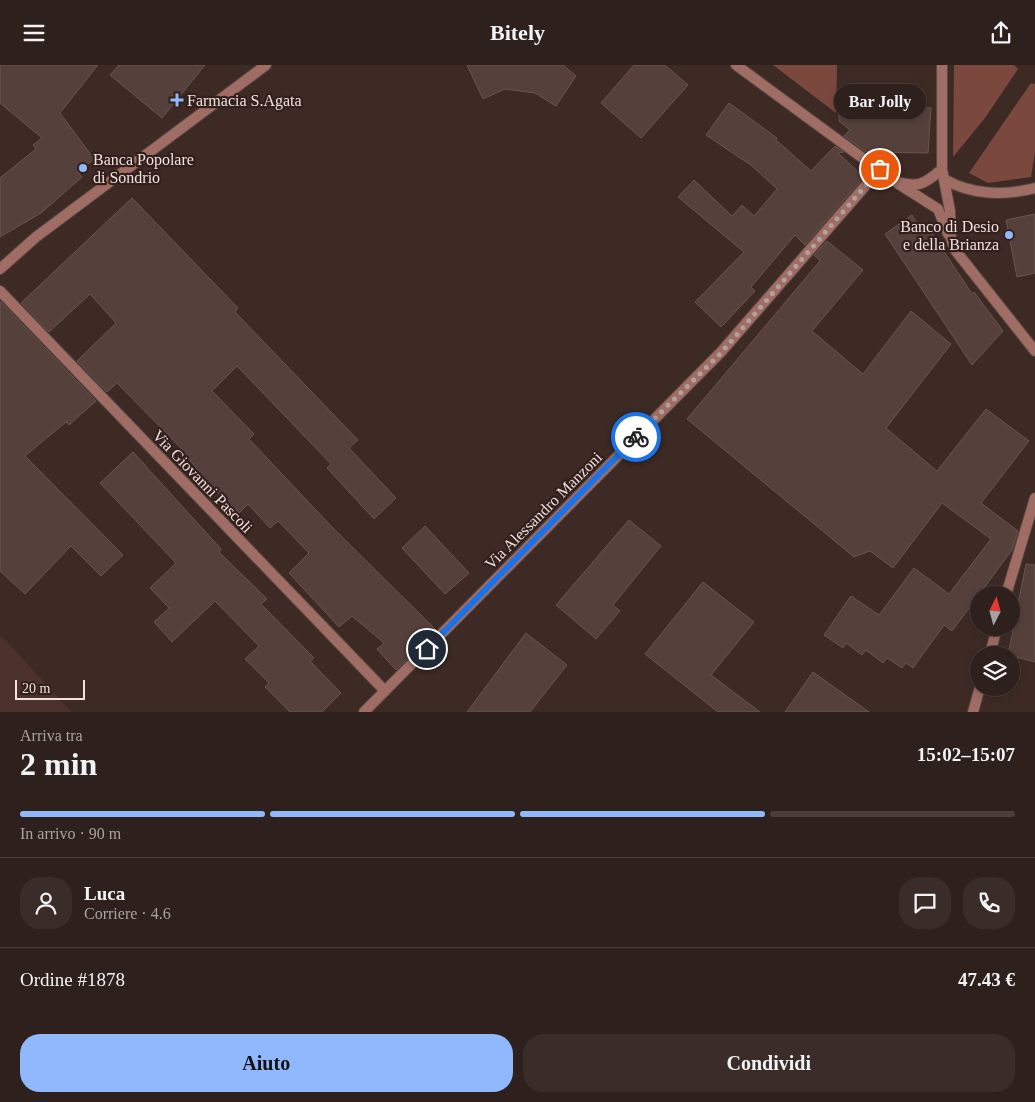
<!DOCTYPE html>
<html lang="it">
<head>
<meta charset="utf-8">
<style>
  body { margin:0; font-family:"Times New Roman",serif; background:#3a2d29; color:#f1f3f6; height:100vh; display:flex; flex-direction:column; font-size:19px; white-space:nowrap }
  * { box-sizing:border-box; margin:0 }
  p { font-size:16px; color:#a7a3a3 }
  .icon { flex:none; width:28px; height:28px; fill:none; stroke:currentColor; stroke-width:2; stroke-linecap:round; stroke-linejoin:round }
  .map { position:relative; height:647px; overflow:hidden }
  .side { display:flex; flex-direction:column; background:#2e201c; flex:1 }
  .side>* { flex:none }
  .needle { width:32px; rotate:6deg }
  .tools { position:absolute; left:970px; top:521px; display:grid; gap:10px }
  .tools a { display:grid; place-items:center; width:50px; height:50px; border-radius:50%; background:#2e201c; box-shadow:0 2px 8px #0003,0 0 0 1px #493e3b; font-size:25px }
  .scale { position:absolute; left:15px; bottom:12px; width:70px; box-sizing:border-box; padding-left:5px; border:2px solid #eee1de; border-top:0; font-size:14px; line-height:18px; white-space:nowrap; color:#eee1de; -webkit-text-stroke:4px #33201c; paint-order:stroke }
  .pin { position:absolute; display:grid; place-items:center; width:42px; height:42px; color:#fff; margin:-21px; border:2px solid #fff; border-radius:50%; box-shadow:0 1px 5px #0007 }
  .courier { position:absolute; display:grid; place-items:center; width:50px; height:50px; margin:-25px; border:4px solid #1a73e8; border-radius:50%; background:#fff; color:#222; box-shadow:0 1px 6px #0007 }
  .bubble { position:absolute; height:35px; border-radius:18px; background:#2e201c; box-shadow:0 2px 8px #0003,0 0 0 1px #493e3b; font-size:16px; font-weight:700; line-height:35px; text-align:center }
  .headline em { font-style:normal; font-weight:700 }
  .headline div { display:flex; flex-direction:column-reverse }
  .headline { display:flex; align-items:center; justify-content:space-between; height:85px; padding:0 20px }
  h1 { font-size:32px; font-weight:700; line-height:38px }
  .bar { display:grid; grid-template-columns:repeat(4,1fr); gap:8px 5px; align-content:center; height:60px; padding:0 20px }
  .bar i { height:6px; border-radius:4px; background:#493e3b }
  .bar .on { background:#8fb8fd }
  .bar p { grid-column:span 4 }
  .line { display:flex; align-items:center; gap:12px; padding:0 20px; border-top:1px solid #493e3b }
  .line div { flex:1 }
  .round { display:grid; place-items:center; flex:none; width:52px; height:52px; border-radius:20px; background:#3a2d29 }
  .cta { display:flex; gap:10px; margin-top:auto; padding:10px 20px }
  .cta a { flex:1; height:58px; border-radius:20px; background:#8fb8fd; color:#111; font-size:20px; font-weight:700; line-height:58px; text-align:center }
  .cta a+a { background:#3a2d29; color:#f1f3f6 }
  header { display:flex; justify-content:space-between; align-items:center; height:65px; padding:0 20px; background:#2e201c; font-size:22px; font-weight:700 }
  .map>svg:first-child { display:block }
  .built { fill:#4c312c }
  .green { fill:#7b483e }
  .building { fill:#55403c; stroke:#6a544f }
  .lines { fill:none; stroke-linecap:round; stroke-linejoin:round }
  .minor-casing { stroke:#594743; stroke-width:12 }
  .tertiary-casing { stroke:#594743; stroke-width:12 }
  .minor { stroke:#9f6d63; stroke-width:10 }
  .tertiary { stroke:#9f6d63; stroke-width:10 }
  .done { stroke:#b0a19d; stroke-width:5; stroke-dasharray:0 9 }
  .route { stroke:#1a73e8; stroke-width:6 }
  .poi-dot { fill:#8fb8fd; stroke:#33201c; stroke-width:2 }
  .labels { text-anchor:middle; stroke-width:4.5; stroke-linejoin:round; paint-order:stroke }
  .poi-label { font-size:16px; fill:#eee1de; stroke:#33201c; text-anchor:start }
  .street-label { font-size:16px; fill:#eee1de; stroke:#33201c }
</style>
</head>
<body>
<header><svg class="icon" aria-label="menu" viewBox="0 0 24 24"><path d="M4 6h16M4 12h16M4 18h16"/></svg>Bitely<svg class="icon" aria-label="share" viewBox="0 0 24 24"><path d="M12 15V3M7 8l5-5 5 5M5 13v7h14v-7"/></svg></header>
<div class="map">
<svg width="1035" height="647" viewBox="0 0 1035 647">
  <rect width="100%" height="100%" fill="#3d2a25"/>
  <polygon class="built" points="0,571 10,580 71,647 0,647"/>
  <g class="green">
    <polygon points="773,0 837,0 836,48"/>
    <polygon points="954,0 1014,0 1018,4 985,53 953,92"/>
    <polygon points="1031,18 1035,19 1035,87 1031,112 988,118 969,108"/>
  </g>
  <g class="building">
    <polygon points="0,0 98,0 60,48 94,94 78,107 82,112 41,148 0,172 0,113 36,84 33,80 42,73 0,38"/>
    <polygon points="119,0 205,0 162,53 110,10"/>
    <polygon points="467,0 563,0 576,11 556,41 535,28 505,24 483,34"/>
    <polygon points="634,0 665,0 688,20 641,73 601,38"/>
    <polygon points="729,38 777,73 776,75 811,106 835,81 844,87 838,88 864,112 805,180 795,170 751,222 755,226 721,262 695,237 744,187 678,132 694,115 732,151 742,140 754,151 777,124 752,101 706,70"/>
    <polygon points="839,41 931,43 928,88 866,87 844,71 850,65 839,56"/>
    <polygon points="132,133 238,243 235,247 358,375 349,383 396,433 374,454 327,403 331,399 237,301 212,326 254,369 249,374 333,463 436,565 396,605 377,584 384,578 352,551 339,562 289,508 309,488 278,456 270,463 248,439 239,448 206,416 179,381 117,318 107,327 77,296 116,258 90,229 49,267 21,238"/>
    <polygon points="1035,149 1035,208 1017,212 1006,155"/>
    <polygon points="912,150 920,163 926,159 972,229 974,227 1003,266 972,300 885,169"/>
    <polygon points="827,176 863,205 812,266 863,309 911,246 951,279 886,363 937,406 986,344 1029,376 981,438 1018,466 1012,485 952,566 944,560 913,603 906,598 902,603 887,593 883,598 866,585 862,590 846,578 843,583 824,570 851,531 879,550 914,503 949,529 991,474 942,438 893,503 870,486 854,492 687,354 820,196 814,190"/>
    <polygon points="0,236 96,336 69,360 66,357 25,391 123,490 101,511 71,481 25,529 0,506"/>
    <polygon points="133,387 221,484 219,487 267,534 261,539 314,593 310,596 341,628 322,647 290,647 265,622 269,618 245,594 259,581 215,536 172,577 154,557 169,543 150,523 176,498 100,418"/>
    <polygon points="629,455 661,481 613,540 620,546 596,574 556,540"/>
    <polygon points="425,461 469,508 445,529 402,483"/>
    <polygon points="1026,499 1035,500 1035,597 1008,590"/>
    <polygon points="703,517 754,557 711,610 760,647 718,647 645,589"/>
    <polygon points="526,568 567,600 530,647 467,647"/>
    <polygon points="813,607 869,647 785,647"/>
  </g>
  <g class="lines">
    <defs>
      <g id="minor">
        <polyline points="942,104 950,146 951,174 955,185 1035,286"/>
        <path d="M944,114c27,16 60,17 91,9"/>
        <polyline points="897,118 938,144 948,169"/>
        <polyline points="0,226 385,626"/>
        <polyline points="1006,530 1035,433"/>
        <polyline points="990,590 997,562"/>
        <polyline points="364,647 721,287 880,104"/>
        <polyline points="973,647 980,622"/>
      </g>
      <g id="tertiary">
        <path d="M736,0l158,116c24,7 30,4 48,-12v-104"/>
        <polyline points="0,204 36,172 266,0"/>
      </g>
    </defs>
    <use href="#minor" class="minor-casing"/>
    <use href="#tertiary" class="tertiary-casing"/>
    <use href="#minor" class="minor"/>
    <use href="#tertiary" class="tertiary"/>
  </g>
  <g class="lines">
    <polyline class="done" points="636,372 721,288 880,104"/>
    <polyline class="route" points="427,584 636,372"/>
  </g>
  <g class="poi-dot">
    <path d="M174.5 27.5h5v5h5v5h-5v5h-5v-5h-5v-5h5z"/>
    <circle cx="83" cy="103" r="5"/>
    <circle cx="1009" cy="170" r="5"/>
  </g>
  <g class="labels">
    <g class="poi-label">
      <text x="187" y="41">Farmacia S.Agata</text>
      <text x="93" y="100">Banca Popolare<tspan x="93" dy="18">di Sondrio</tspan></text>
      <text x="999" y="167" text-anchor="end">Banco di Desio<tspan x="999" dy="18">e della Brianza</tspan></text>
    </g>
    <g class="street-label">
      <text transform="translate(203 416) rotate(46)" y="6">Via Giovanni Pascoli</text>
      <text transform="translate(543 445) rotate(-45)" y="6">Via Alessandro Manzoni</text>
    </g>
  </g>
</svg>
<div class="tools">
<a><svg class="needle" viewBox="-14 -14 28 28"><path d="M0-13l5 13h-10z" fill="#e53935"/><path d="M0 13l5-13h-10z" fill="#a7a3a3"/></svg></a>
<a><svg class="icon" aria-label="layers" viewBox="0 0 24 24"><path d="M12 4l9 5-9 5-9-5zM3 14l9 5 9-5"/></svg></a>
</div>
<div class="scale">20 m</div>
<div class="pin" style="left:880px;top:104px;background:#ea580c"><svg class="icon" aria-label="bag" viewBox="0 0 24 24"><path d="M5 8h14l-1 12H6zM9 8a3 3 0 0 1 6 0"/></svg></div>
<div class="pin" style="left:427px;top:584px;background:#1f2937"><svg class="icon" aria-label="home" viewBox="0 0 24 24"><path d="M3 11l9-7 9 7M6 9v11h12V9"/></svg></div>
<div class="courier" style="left:636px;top:372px"><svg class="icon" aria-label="bike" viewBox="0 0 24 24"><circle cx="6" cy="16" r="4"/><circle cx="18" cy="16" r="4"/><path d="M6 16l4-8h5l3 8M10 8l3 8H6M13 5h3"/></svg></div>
<div class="bubble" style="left:834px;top:19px;width:92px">Bar Jolly</div>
</div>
<section class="side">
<div class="headline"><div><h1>2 min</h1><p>Arriva tra</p></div><em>15:02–15:07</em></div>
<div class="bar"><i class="on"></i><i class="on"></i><i class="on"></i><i></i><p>In arrivo · 90 m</p></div>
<div class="line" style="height:90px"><a class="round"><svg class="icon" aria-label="person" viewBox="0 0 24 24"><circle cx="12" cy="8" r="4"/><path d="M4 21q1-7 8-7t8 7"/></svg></a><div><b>Luca</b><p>Corriere · 4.6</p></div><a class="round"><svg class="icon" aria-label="chat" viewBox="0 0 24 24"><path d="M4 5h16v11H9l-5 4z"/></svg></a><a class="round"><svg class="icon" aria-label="phone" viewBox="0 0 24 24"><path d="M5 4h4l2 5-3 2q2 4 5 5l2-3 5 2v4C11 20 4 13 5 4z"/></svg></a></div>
<div class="line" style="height:65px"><div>Ordine #1878</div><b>47.43 €</b></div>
<div class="cta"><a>Aiuto</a><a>Condividi</a></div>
</section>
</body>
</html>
